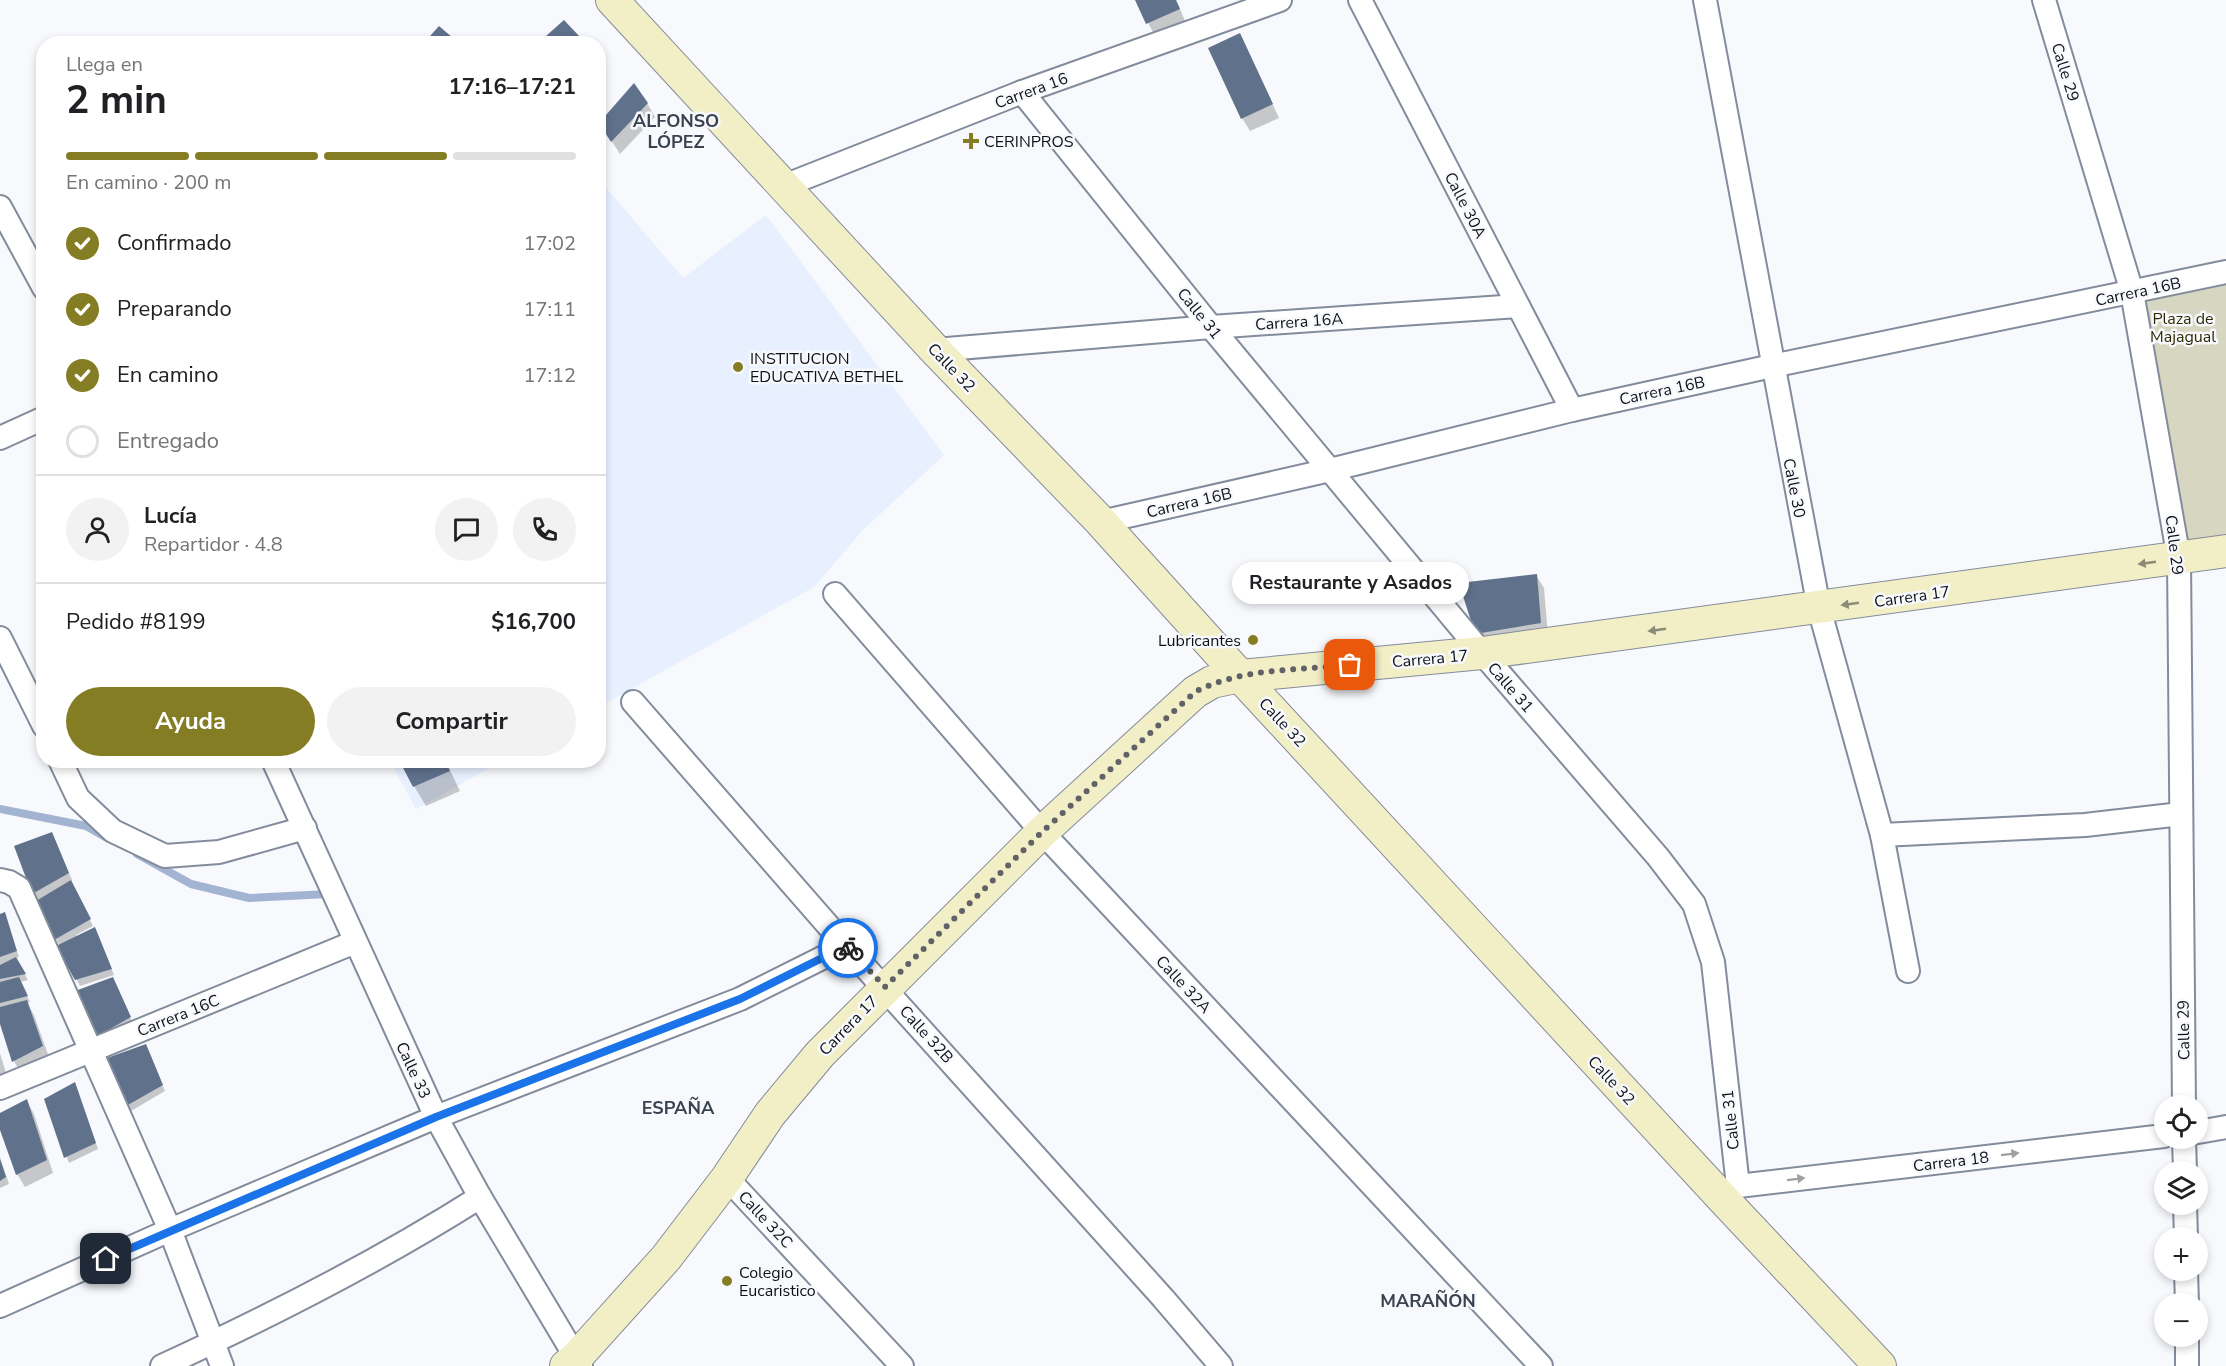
<!DOCTYPE html>
<html lang="es">
<head>
<meta charset="utf-8">
<style>
  body { margin:0; font-family:"Nunito Sans",sans-serif; background:#f2f2f2; color:#202124; height:100vh; display:flex; flex-direction:column; font-size:22px; white-space:nowrap }
  * { box-sizing:border-box; margin:0 }
  p { font-size:20px; color:#757577 }
  .icon { flex:none; width:33px; height:33px; fill:none; stroke:currentColor; stroke-width:2; stroke-linecap:round; stroke-linejoin:round }
  .map { position:relative; flex:1; overflow:hidden }
  .details { position:absolute; left:36px; top:36px; width:570px; height:732px; display:flex; flex-direction:column; background:#fff; border-radius:24px; box-shadow:0 3px 9px #0003 }
  .details>* { flex:none }
  .fabs { position:absolute; left:2154px; top:1095px; display:grid; gap:12px }
  .fabs a { display:grid; place-items:center; width:54px; height:54px; border-radius:50%; background:#fff; box-shadow:0 3px 9px #0003; font-size:30px }
  .pin { position:absolute; display:grid; place-items:center; width:51px; height:51px; color:#fff; margin:-26px; border-radius:12px; box-shadow:0 3px 9px #0006 }
  .courier { position:absolute; display:grid; place-items:center; width:60px; height:60px; margin:-30px; border:4px solid #1a73e8; border-radius:50%; background:#fff; color:#222; box-shadow:0 2px 8px #0007 }
  .bubble { position:absolute; height:42px; border-radius:21px; background:#fff; box-shadow:0 3px 9px #0003; font-size:20px; font-weight:700; line-height:42px; text-align:center }
  .head em { font-style:normal; font-weight:700 }
  .head div { display:flex; flex-direction:column-reverse }
  .head { display:flex; align-items:center; justify-content:space-between; height:102px; padding:0 30px }
  h1 { font-size:39px; font-weight:700; line-height:45px }
  .bar { display:grid; grid-template-columns:repeat(4,1fr); gap:9px 6px; align-content:center; height:72px; padding:0 30px }
  .bar i { height:8px; border-radius:4px; background:#e0e0e0 }
  .bar .selected { background:#857d23 }
  .bar p { grid-column:span 4 }
  .line { display:flex; align-items:center; gap:15px; padding:0 30px; border-top:2px solid #e0e0e0 }
  .line div { flex:1 }
  .round { display:grid; place-items:center; flex:none; width:63px; height:63px; border-radius:32px; background:#f2f2f2 }
  ol { padding:0 30px; list-style:none }
  li { display:flex; align-items:center; gap:18px; height:66px }
  li p { margin-inline-start:auto }
  li .icon { padding:6px; border-radius:50%; background:#857d23; color:#fff; stroke-width:4 }
  li:last-child { color:#757577 }
  li i { width:33px; height:33px; border:3px solid #e0e0e0; border-radius:50% }
  .primary-button { display:flex; gap:12px; margin-top:auto; padding:12px 30px }
  .primary-button a { flex:1; height:69px; border-radius:36px; background:#857d23; color:#fff; font-size:24px; font-weight:700; line-height:69px; text-align:center }
  .primary-button a+a { background:#f2f2f2; color:#202124 }
  .map>svg:first-child { display:block }
  .built { fill:#e8f0ff }
  .green { fill:#d7d6c0 }
  .shadow { fill:#0003 }
  .lines { fill:none; stroke-linecap:round; stroke-linejoin:round }
  .stream { stroke:#a2b4d2; stroke-width:8 }
  .building { fill:#60718c }
  .street-casing { stroke:#838c9c; stroke-width:26 }
  .secondary-casing { stroke:#838c9c; stroke-width:34 }
  .street { stroke:#fff; stroke-width:22 }
  .secondary { stroke:#f2eec6; stroke-width:32 }
  .oneway { fill:#8b8b77 }
  .oneway2 { fill:#9fa0a2 }
  .done { stroke:#606267; stroke-width:6; stroke-dasharray:0 10.8 }
  .route { stroke:#1a73e8; stroke-width:8 }
  .poi-dot { fill:#857d23; stroke:#f7f9fc; stroke-width:2 }
  .labels { text-anchor:middle; stroke-width:5; stroke-linejoin:round; paint-order:stroke }
  .street-label { font-size:16px; fill:#0e1117; stroke:#f7f9fc }
  .poi-label { font-size:16px; fill:#0e1117; stroke:#f7f9fc; text-anchor:start }
  .park-label { font-size:16px; fill:#2f2b00; stroke:#f7f9fc }
  .neighbourhood-label { font-size:18px; font-weight:bold; fill:#39424f; stroke:#f7f9fc }
</style>
</head>
<body>
<div class="map">
<svg width="2226" height="1366" viewBox="0 0 2226 1366">
  <rect width="100%" height="100%" fill="#f7f9fc"/>
  <g class="built">
    <polygon points="598,178 683,278 766,215 944,455 863,530 814,587 599,707"/>
    <polygon points="390,761 502,761 416,809"/>
  </g>
  <polygon class="green" points="2226,272 2226,551 2179,559 2132,292"/>
  <g class="shadow">
    <polygon points="1136,0 1176,0 1186,23 1155,36"/>
    <polygon points="1240,35 1279,118 1250,131 1242,118"/>
    <polygon points="578,38 582,44 539,44"/>
    <polygon points="647,103 655,117 620,154 609,137"/>
    <polygon points="598,383 605,395 598,398"/>
    <polygon points="1536,575 1544,588 1548,636 1484,647 1476,634"/>
    <polygon points="445,760 460,791 426,806 414,786"/>
    <polygon points="55,840 72,880 70,881 93,926 76,935 78,937 98,935 114,975 80,986 33,894 16,847"/>
    <polygon points="4,914 19,957 16,958 28,980 20,982 30,1002 27,1003 34,1015 50,1060 21,1074 14,1061 0,1019 0,915"/>
    <polygon points="116,985 133,1024 95,1038"/>
    <polygon points="149,1052 165,1091 131,1111 127,1105"/>
    <polygon points="0,1053 6,1073 0,1076"/>
    <polygon points="75,1084 98,1149 69,1163 45,1100"/>
    <polygon points="27,1101 34,1114 53,1173 25,1187 17,1174 0,1126 0,1115"/>
    <polygon points="0,1157 9,1184 0,1188"/>
  </g>
  <g class="lines">
    <g class="stream">
      <polyline points="0,809 86,826 107,838"/>
      <polyline points="137,854 191,884 249,898 328,894"/>
    </g>
  </g>
  <g class="building">
    <polygon points="1135,0 1176,0 1180,9 1146,24"/>
    <polygon points="564,20 580,37 573,44 537,44"/>
    <polygon points="439,26 460,44 423,44"/>
    <polygon points="1240,33 1273,104 1241,119 1208,48"/>
    <polygon points="634,83 648,103 611,142 599,123"/>
    <polygon points="1537,574 1541,623 1475,634 1459,583"/>
    <polygon points="399,760 445,760 450,771 413,787"/>
    <polygon points="52,832 69,873 32,894 14,846"/>
    <polygon points="71,880 91,919 54,940 36,901"/>
    <polygon points="5,912 17,951 0,957 0,914"/>
    <polygon points="95,927 112,969 75,980 56,946"/>
    <polygon points="16,957 26,974 0,979 0,965"/>
    <polygon points="19,977 28,996 0,1003 0,982"/>
    <polygon points="113,977 131,1017 94,1038 75,991"/>
    <polygon points="27,1000 43,1046 12,1062 0,1024 0,1007"/>
    <polygon points="146,1044 163,1085 126,1106 107,1058"/>
    <polygon points="75,1082 96,1143 64,1158 44,1099"/>
    <polygon points="27,1099 47,1160 16,1175 0,1130 0,1113"/>
    <polygon points="0,1159 6,1177 0,1181"/>
  </g>
  <g class="lines">
    <defs>
      <g id="street">
        <polyline points="1360,0 1572,410"/>
        <polyline points="1705,0 1819,608 1882,835 1908,971"/>
        <polyline points="2044,0 2132,292 2179,559 2184,1106"/>
        <polyline points="1022,92 1211,327 1482,653 1658,857 1694,904 1713,962 1738,1186 1723,1199"/>
        <polyline points="784,186 1022,92 1280,0"/>
        <polyline points="0,207 44,288"/>
        <polyline points="935,350 1211,327 1518,306"/>
        <polyline points="0,438 44,418"/>
        <polyline points="1101,522 1330,470 1572,410 1772,366 2226,272"/>
        <polyline points="835,594 1042,832 1541,1366"/>
        <polyline points="0,638 44,726"/>
        <polyline points="633,702 846,946 1163,1298 1221,1366"/>
        <polyline points="60,760 78,798 113,831 165,856 219,852 305,828"/>
        <polyline points="273,760 436,1117 480,1197 581,1366"/>
        <polyline points="1882,835 2085,825 2181,814"/>
        <polyline points="0,880 9,882 19,888 170,1230 222,1366"/>
        <polyline points="0,1088 355,942"/>
        <polyline points="2198,1132 2226,1127"/>
        <polyline points="2184,1138 2185,1172"/>
        <polyline points="727,1178 902,1366"/>
        <polyline points="1738,1186 2164,1136"/>
        <polyline points="2185,1204 2186,1238"/>
        <polyline points="2186,1270 2187,1304"/>
        <polyline points="0,1306 170,1230 436,1117 740,999 846,946"/>
        <polyline points="2187,1336 2187,1366"/>
        <path d="M162,1366c109,-50 217,-105 318,-169"/>
      </g>
      <g id="secondary">
        <polyline points="612,0 935,350 1101,522 1240,676 1723,1199 1880,1366"/>
        <polyline points="566,1366 576,1358 666,1258 727,1178 770,1114 820,1054 1042,832 1195,692 1212,682 1240,676 1482,653 2226,551"/>
      </g>
    </defs>
    <use href="#street" class="street-casing"/>
    <use href="#secondary" class="secondary-casing"/>
    <use href="#street" class="street"/>
    <use href="#secondary" class="secondary"/>
  </g>
  <defs><path id="oneway-solid" d="M-6-.8H1V-3.2L6.5 0L1 3.2V.8H-6Z" transform="scale(1.5)"/></defs>
  <g class="oneway">
    <use href="#oneway-solid" transform="translate(2147 563) rotate(172)"/>
    <use href="#oneway-solid" transform="translate(1850 604) rotate(172)"/>
    <use href="#oneway-solid" transform="translate(1657 630) rotate(172)"/>
  </g>
  <g class="oneway2">
    <use href="#oneway-solid" transform="translate(2010 1154) rotate(-7)"/>
    <use href="#oneway-solid" transform="translate(1796 1179) rotate(-7)"/>
  </g>
  <g class="lines">
    <path class="done" d="M848,948l37,39 157,-155 153,-140c45,-24 105,-22 155,-27"/>
    <polyline class="route" points="106,1259 436,1117 740,999 846,946 848,948"/>
  </g>
  <g class="poi-dot">
    <path d="M968 132h6v6h6v6h-6v6h-6v-6h-6v-6h6z"/>
    <circle cx="738" cy="367" r="6"/>
    <circle cx="1253" cy="640" r="6"/>
    <circle cx="727" cy="1281" r="6"/>
  </g>
  <g class="labels">
    <g class="street-label">
      <text transform="translate(2066 72) rotate(73)" y="6">Calle 29</text>
      <text transform="translate(1031 90) rotate(-20)" y="6">Carrera 16</text>
      <text transform="translate(1466 205) rotate(63)" y="6">Calle 30A</text>
      <text transform="translate(2138 291) rotate(-12)" y="6">Carrera 16B</text>
      <text transform="translate(1200 313) rotate(51)" y="6">Calle 31</text>
      <text transform="translate(1299 321) rotate(-4)" y="6">Carrera 16A</text>
      <text transform="translate(952 367) rotate(46)" y="6">Calle 32</text>
      <text transform="translate(1662 390) rotate(-12)" y="6">Carrera 16B</text>
      <text transform="translate(1795 488) rotate(79)" y="6">Calle 30</text>
      <text transform="translate(1189 502) rotate(-13)" y="6">Carrera 16B</text>
      <text transform="translate(2175 545) rotate(83)" y="6">Calle 29</text>
      <text transform="translate(1912 596) rotate(-8)" y="6">Carrera 17</text>
      <text transform="translate(1430 658) rotate(-5)" y="6">Carrera 17</text>
      <text transform="translate(1511 687) rotate(49)" y="6">Calle 31</text>
      <text transform="translate(1283 722) rotate(47)" y="6">Calle 32</text>
      <text transform="translate(1184 984) rotate(47)" y="6">Calle 32A</text>
      <text transform="translate(178 1015) rotate(-22)" y="6">Carrera 16C</text>
      <text transform="translate(848 1025) rotate(-46)" y="6">Carrera 17</text>
      <text transform="translate(2183 1030) rotate(-91)" y="6">Calle 29</text>
      <text transform="translate(927 1034) rotate(48)" y="6">Calle 32B</text>
      <text transform="translate(414 1070) rotate(65)" y="6">Calle 33</text>
      <text transform="translate(1612 1080) rotate(47)" y="6">Calle 32</text>
      <text transform="translate(1730 1120) rotate(-96)" y="6">Calle 31</text>
      <text transform="translate(1951 1161) rotate(-7)" y="6">Carrera 18</text>
      <text transform="translate(766 1219) rotate(47)" y="6">Calle 32C</text>
    </g>
    <g class="poi-label">
      <text x="984" y="147">CERINPROS</text>
      <text x="750" y="364">INSTITUCION<tspan x="750" dy="18">EDUCATIVA BETHEL</tspan></text>
      <text x="1241" y="646" text-anchor="end">Lubricantes</text>
      <text x="739" y="1278">Colegio<tspan x="739" dy="18">Eucaristico</tspan></text>
    </g>
    <g class="park-label">
      <text x="2183" y="324">Plaza de<tspan x="2183" dy="18">Majagual</tspan></text>
    </g>
    <g class="neighbourhood-label">
      <text x="676" y="127">ALFONSO<tspan x="676" dy="21">LÓPEZ</tspan></text>
      <text x="678" y="1114">ESPAÑA</text>
      <text x="1428" y="1307">MARAÑÓN</text>
    </g>
  </g>
</svg>
<div class="fabs">
<a><svg class="icon" aria-label="locate" viewBox="0 0 24 24"><circle cx="12" cy="12" r="6"/><path d="M12 2v4M12 18v4M2 12h4M18 12h4"/></svg></a>
<a><svg class="icon" aria-label="layers" viewBox="0 0 24 24"><path d="M12 4l9 5-9 5-9-5zM3 14l9 5 9-5"/></svg></a>
<a>+</a>
<a>−</a>
</div>
<div class="pin" style="left:1350px;top:665px;background:#ea580c"><svg class="icon" aria-label="bag" viewBox="0 0 24 24"><path d="M5 8h14l-1 12H6zM9 8a3 3 0 0 1 6 0"/></svg></div>
<div class="pin" style="left:106px;top:1259px;background:#1f2937"><svg class="icon" aria-label="home" viewBox="0 0 24 24"><path d="M3 11l9-7 9 7M6 9v11h12V9"/></svg></div>
<div class="courier" style="left:848px;top:948px"><svg class="icon" aria-label="bike" viewBox="0 0 24 24"><circle cx="6" cy="16" r="4"/><circle cx="18" cy="16" r="4"/><path d="M6 16l4-8h5l3 8M10 8l3 8H6M13 5h3"/></svg></div>
<div class="bubble" style="left:1232px;top:562px;width:237px">Restaurante y Asados</div>
<section class="details">
<div class="head"><div><h1>2 min</h1><p>Llega en</p></div><em>17:16–17:21</em></div>
<div class="bar"><i class="selected"></i><i class="selected"></i><i class="selected"></i><i></i><p>En camino · 200 m</p></div>
<ol>
<li><svg class="icon" aria-label="check" viewBox="0 0 24 24"><path d="M5 12l5 5 9-10"/></svg>Confirmado<p>17:02</p></li>
<li><svg class="icon" aria-label="check" viewBox="0 0 24 24"><path d="M5 12l5 5 9-10"/></svg>Preparando<p>17:11</p></li>
<li><svg class="icon" aria-label="check" viewBox="0 0 24 24"><path d="M5 12l5 5 9-10"/></svg>En camino<p>17:12</p></li>
<li><i></i>Entregado</li>
</ol>
<div class="line" style="height:108px"><a class="round"><svg class="icon" aria-label="person" viewBox="0 0 24 24"><circle cx="12" cy="8" r="4"/><path d="M4 21q1-7 8-7t8 7"/></svg></a><div><b>Lucía</b><p>Repartidor · 4.8</p></div><a class="round"><svg class="icon" aria-label="chat" viewBox="0 0 24 24"><path d="M4 5h16v11H9l-5 4z"/></svg></a><a class="round"><svg class="icon" aria-label="phone" viewBox="0 0 24 24"><path d="M5 4h4l2 5-3 2q2 4 5 5l2-3 5 2v4C11 20 4 13 5 4z"/></svg></a></div>
<div class="line" style="height:78px"><div>Pedido #8199</div><b>$16,700</b></div>
<div class="primary-button"><a>Ayuda</a><a>Compartir</a></div>
</section>
</div>
</body>
</html>
